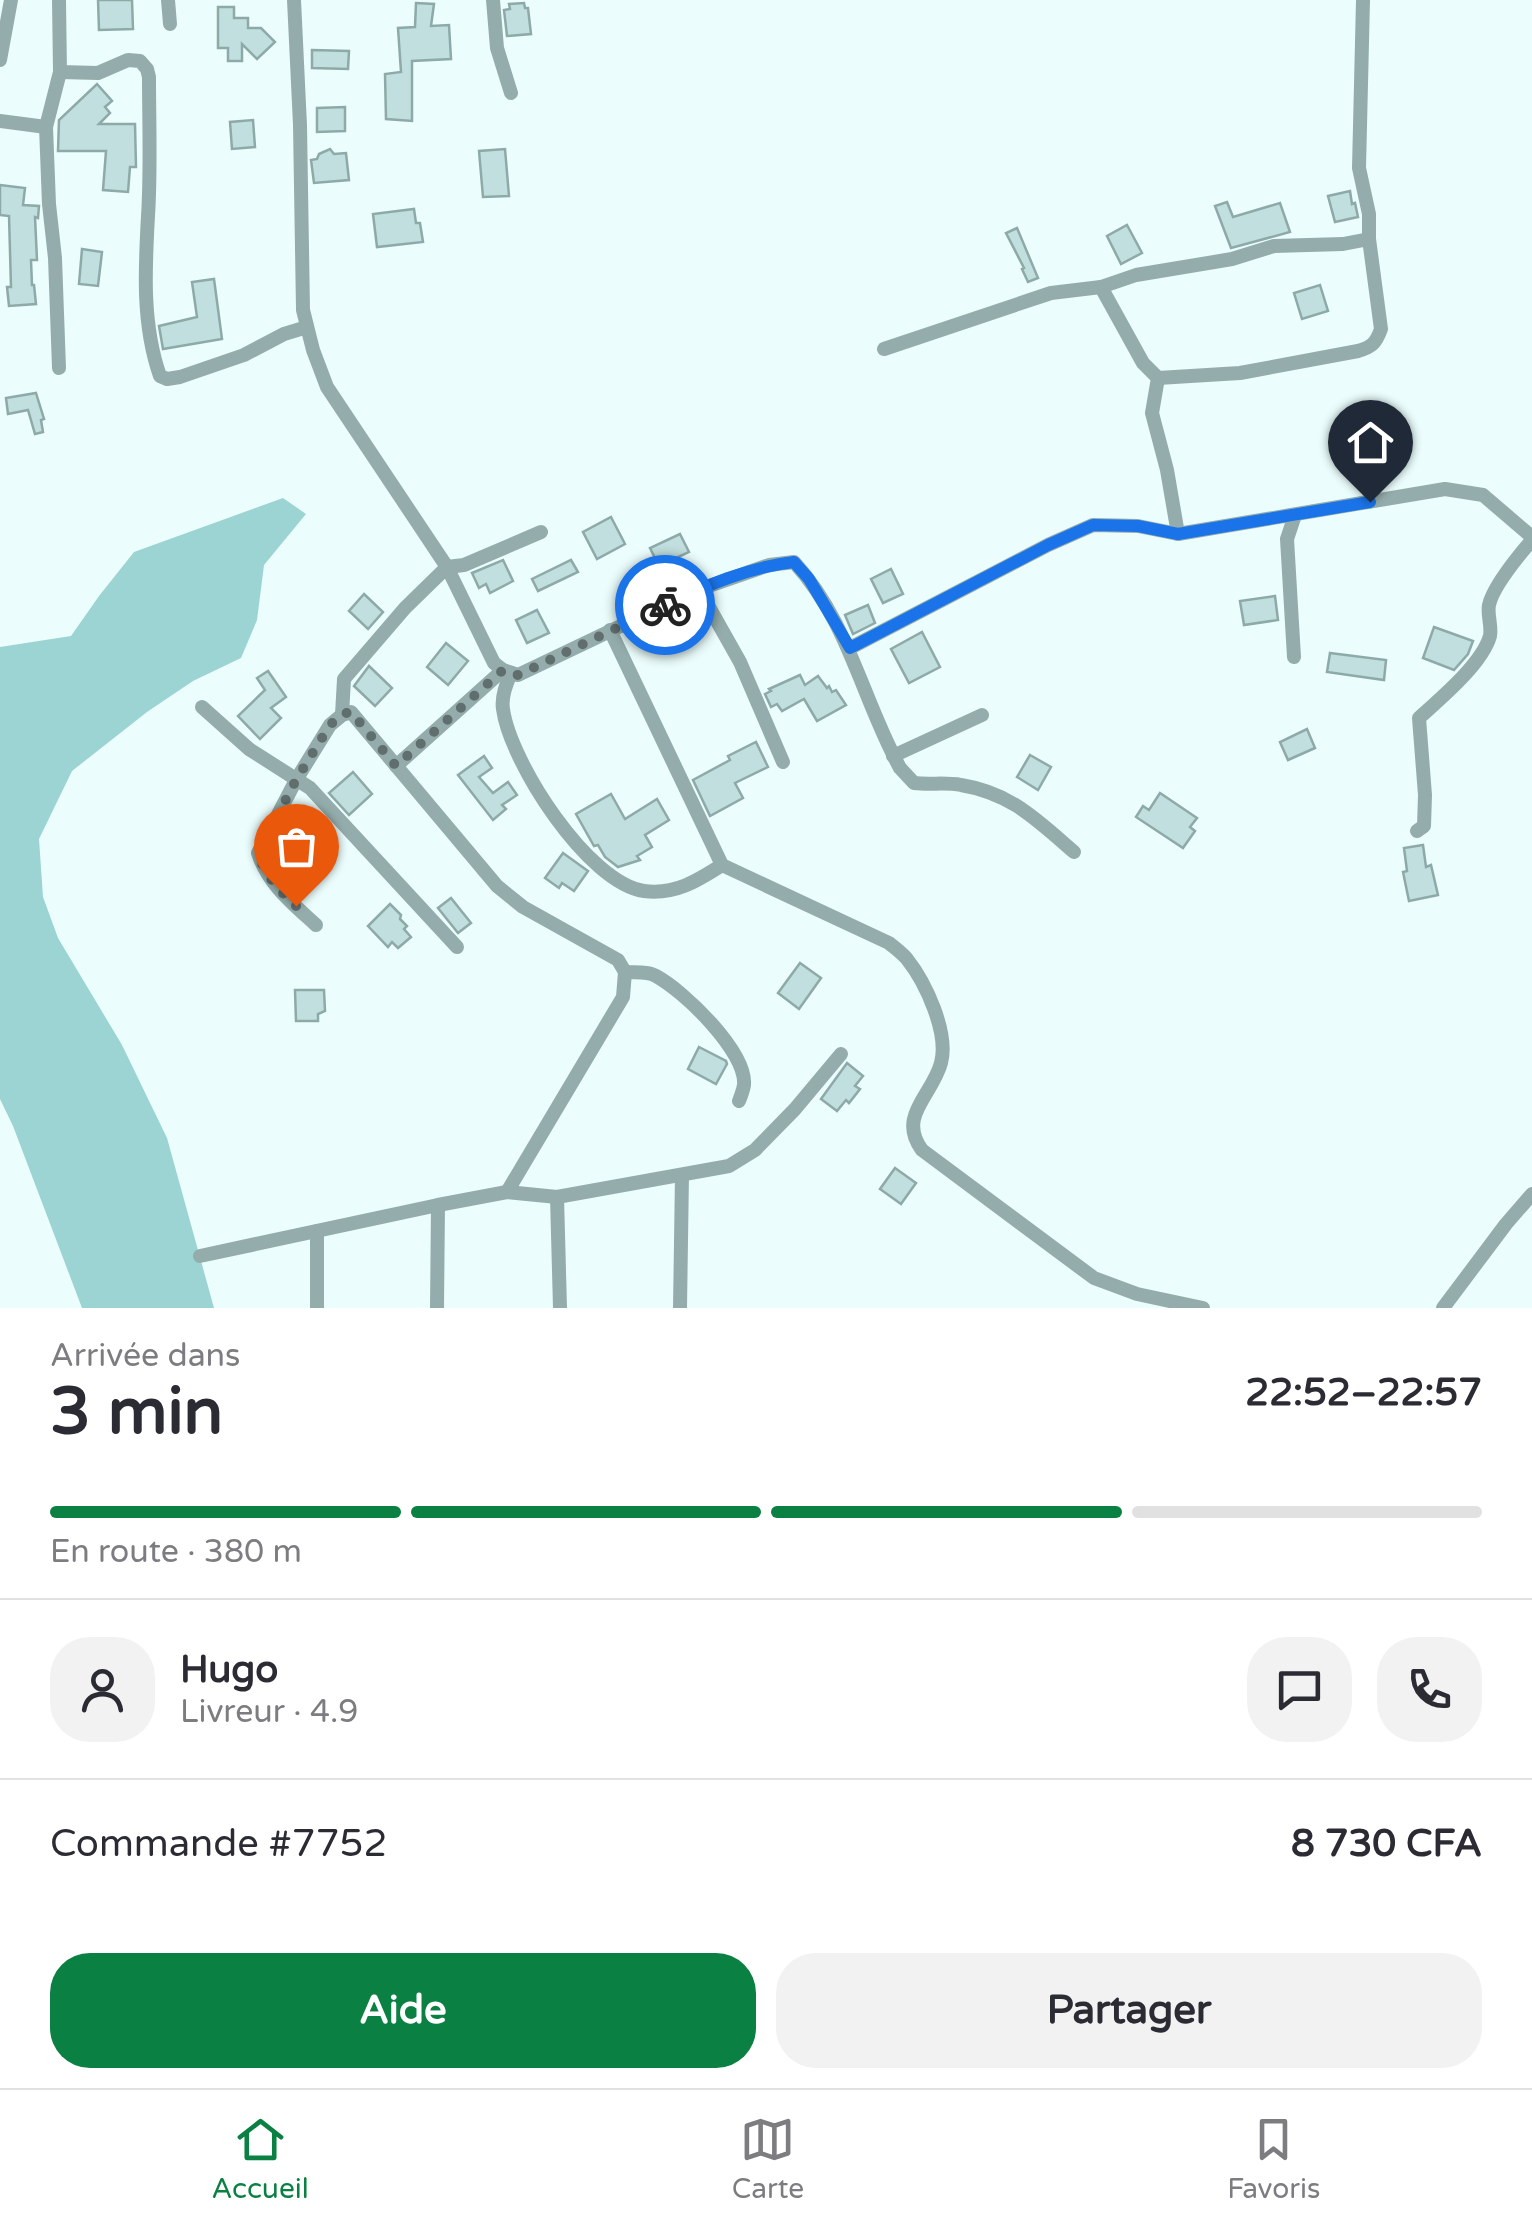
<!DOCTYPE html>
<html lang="fr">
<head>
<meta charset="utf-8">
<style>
  body { margin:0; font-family:"Varela Round",sans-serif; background:#f2f2f3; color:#2b2b33; height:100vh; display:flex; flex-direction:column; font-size:38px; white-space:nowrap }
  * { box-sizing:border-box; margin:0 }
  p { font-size:32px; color:#7c7c81 }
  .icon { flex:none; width:55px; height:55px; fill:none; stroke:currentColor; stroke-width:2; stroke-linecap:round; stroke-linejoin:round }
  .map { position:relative; height:1308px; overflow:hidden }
  .sheet { display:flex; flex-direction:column; background:#fff; flex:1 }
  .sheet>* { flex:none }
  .pin { position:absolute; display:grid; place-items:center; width:85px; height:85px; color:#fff; margin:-102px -42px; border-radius:50% 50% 50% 0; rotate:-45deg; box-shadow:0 0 10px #0007 }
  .pin .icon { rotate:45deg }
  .courier { position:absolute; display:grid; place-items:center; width:100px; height:100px; margin:-50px; border:8px solid #1a73e8; border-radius:50%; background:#fff; color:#222; box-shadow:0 2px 12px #0007 }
  .summary em { font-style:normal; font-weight:800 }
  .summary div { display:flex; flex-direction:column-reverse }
  .summary { display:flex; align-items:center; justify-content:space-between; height:170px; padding:0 50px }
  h1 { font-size:65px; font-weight:800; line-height:75px }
  .bar { display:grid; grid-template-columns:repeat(4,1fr); gap:15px 10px; align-content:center; height:120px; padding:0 50px }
  .bar i { height:12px; border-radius:8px; background:#e1e1e2 }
  .bar .selected { background:#0b8043 }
  .bar p { grid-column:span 4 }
  .line { display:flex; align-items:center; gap:25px; padding:0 50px; border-top:2px solid #e1e1e2 }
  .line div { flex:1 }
  .round { display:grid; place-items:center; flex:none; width:105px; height:105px; border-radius:40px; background:#f2f2f3 }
  .action { display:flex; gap:20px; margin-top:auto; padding:20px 50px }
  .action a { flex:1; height:115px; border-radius:40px; background:#0b8043; color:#fff; font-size:40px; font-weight:800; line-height:115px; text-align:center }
  .action a+a { background:#f2f2f3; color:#2b2b33 }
  .tab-bar { display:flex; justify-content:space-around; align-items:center; height:140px; border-top:2px solid #e1e1e2; background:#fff; font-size:28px; color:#7c7c81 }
  .tab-bar a { display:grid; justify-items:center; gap:5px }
  .tab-bar .selected { color:#0b8043 }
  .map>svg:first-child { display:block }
  .green { fill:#9bd4d2 }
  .building { fill:#c1dfde; stroke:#8daaa9; stroke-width:2.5 }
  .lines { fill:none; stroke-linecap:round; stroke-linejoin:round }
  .minor { stroke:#94adac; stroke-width:14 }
  .done { stroke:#606e6d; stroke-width:10; stroke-dasharray:0 18 }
  .route { stroke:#1a73e8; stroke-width:12 }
</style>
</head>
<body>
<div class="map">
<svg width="1532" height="1308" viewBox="0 0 1532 1308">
  <rect width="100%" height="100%" fill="#ebfefd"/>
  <polygon class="green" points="283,498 306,514 264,565 257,620 241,658 193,681 147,712 72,771 39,839 43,897 58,938 122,1045 167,1138 214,1308 82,1308 13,1126 0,1099 0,647 71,636 99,596 134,552"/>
  <g class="building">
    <polygon points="98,0 132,0 133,29 99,30"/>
    <polygon points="416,3 434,4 431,26 449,25 451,59 412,61 412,121 386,119 385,74 401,72 398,28 415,27"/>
    <polygon points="524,3 525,8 528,8 531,34 507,36 504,10 510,9 509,4"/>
    <polygon points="218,7 234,7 234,18 248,18 248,28 261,28 275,42 257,59 242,44 242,61 228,61 228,48 218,48"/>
    <polygon points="312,50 349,51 348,69 312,68"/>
    <polygon points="97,84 112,101 105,107 110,113 99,124 135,124 136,167 130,167 128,192 103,190 106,151 58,151 59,120"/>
    <polygon points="345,107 345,131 317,132 317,108"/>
    <polygon points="253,120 255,147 232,149 230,122"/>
    <polygon points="330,149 334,154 346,153 349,180 314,183 311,160 317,159 319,154"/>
    <polygon points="505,149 509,196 483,197 479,151"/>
    <polygon points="0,185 25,188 23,205 39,206 38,218 35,217 37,260 31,260 32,285 34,285 36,304 9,306 7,287 11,287 9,216 0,215"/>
    <polygon points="1350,191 1352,204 1355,203 1358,217 1335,222 1328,196"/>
    <polygon points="1227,202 1233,217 1280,203 1290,232 1231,248 1215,206"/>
    <polygon points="414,209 416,223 420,223 423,242 377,247 373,214"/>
    <polygon points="1127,225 1142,253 1121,264 1107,236"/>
    <polygon points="1017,228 1038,278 1028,282 1022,269 1024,268 1006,233"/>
    <polygon points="82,249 102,252 98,286 79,284"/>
    <polygon points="214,279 222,339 163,349 159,326 197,317 192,282"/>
    <polygon points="1320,285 1328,311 1302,319 1294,293"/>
    <polygon points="36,393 44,419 41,420 43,432 35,434 28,410 8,414 6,398"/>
    <polygon points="611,517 625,544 597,559 583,532"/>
    <polygon points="680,534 689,552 659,566 650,548"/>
    <polygon points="503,560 513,581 490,593 486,584 479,588 472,573"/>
    <polygon points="571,560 578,572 538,591 532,579"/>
    <polygon points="891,569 903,594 883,603 871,579"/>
    <polygon points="364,594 383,612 368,629 349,611"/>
    <polygon points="1275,596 1278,620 1244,625 1240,601"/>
    <polygon points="868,605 875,623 853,634 845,615"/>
    <polygon points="537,610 549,633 527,643 516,620"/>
    <polygon points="1434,627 1473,641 1468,654 1454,670 1423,658"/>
    <polygon points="922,632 940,667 909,683 891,649"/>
    <polygon points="446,643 468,661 448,685 427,667"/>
    <polygon points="1330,653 1386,660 1384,680 1327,672"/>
    <polygon points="369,666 392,688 375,706 354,686"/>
    <polygon points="268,671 286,697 271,708 281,718 260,739 238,716 265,690 257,678"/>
    <polygon points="800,675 805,685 818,676 827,688 829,686 832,692 836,690 846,705 817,721 804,699 782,711 777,704 771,707 765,694 771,691 769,689"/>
    <polygon points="1307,729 1315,748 1288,760 1280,742"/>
    <polygon points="756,742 768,767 735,783 743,798 710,816 693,780 730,760 728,756"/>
    <polygon points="1030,755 1051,767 1038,790 1017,777"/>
    <polygon points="484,756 492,768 479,777 493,793 508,782 517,795 502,805 506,809 493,820 458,775"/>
    <polygon points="353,772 372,794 349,815 329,793"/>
    <polygon points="1160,793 1197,818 1190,827 1195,831 1183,848 1136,817 1143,806 1149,810"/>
    <polygon points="611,794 625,819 657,799 669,820 645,835 652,847 637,856 640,860 618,867 605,857 598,845 594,846 576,814"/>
    <polygon points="1423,845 1426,867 1431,865 1438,895 1409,901 1403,872 1407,871 1404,848"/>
    <polygon points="563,853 588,871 574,891 562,883 559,888 545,878"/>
    <polygon points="451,898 471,923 458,933 438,908"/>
    <polygon points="390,904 401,915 400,919 407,926 404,929 411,937 398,948 392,942 388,947 368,926"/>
    <polygon points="800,963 821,978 799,1009 778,993"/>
    <polygon points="295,990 324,990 325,1011 318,1014 318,1021 296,1021"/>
    <polygon points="699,1047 726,1061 727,1064 716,1084 688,1069"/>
    <polygon points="847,1063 863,1076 855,1086 860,1089 849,1103 846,1100 837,1111 821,1099"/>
    <polygon points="895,1168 916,1183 901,1204 880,1189"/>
  </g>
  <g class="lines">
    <g class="minor">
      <polyline points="168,0 170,24"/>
      <path d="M294,0l6,125 3,185 10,40 14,37 120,180 47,96 9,7 15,5 174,-83 77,-27 25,-3c55,60 68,137 106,206l14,15c16,2 32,-1 47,2 50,8 76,35 113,67"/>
      <polyline points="493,0 497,48 511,93"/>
      <polyline points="0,60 11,0"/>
      <path d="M60,72l38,1 30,-13 12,1 7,8 2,8c0,46 2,93 -1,139 -3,53 -6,109 12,160l7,3 13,-2 64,-22 40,-21 23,-7"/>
      <polyline points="0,121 46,127"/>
      <polyline points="1101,287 1143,363 1158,378 1152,413 1167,470 1178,534"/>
      <polyline points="884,349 1051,293 1101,287 1136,275 1232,259 1274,246 1343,244 1369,239"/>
      <polyline points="59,368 55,258 49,204 46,127 60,72 59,0"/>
      <path d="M1158,378l82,-5 118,-22c14,-4 18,-8 23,-22l-12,-90v-25l-10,-46 4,-168"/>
      <polyline points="692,592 709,607 740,662 783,762"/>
      <path d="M610,630l112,235 167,78c6,5 13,10 18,16 19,24 42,74 34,104 -9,33 -44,53 -19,87l172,128 43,16 66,14"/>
      <polyline points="850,648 1048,545 1093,525 1138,526 1178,534 1445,489 1483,495 1532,537"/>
      <polyline points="1294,657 1287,539 1295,515"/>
      <path d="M511,673c-5,11 -10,24 -8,36 7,53 85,174 141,182 31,4 53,-10 78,-26"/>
      <polyline points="202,707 249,749 310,788 457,947"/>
      <polyline points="342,715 344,679 405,608 447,567 464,565 541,532"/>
      <polyline points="893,756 982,715"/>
      <polyline points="396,766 503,670"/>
      <path d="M1417,831l7,-5 1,-31 -6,-77c22,-20 63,-54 71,-82 2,-10 -3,-21 -1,-31 4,-18 31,-51 43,-65"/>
      <path d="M316,925c-24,-22 -48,-41 -58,-72l38,-73 34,-55 12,-10 9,-3 146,174 26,21 95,53 7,12 -2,25 -116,195"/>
      <path d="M625,972c10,1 23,-1 31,4 28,15 91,76 88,109 -1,6 -3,11 -5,16"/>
      <polyline points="557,1197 560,1308"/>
      <polyline points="317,1231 317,1308"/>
      <polyline points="200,1256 438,1205 507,1192 557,1197 729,1166 755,1150 795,1109 841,1054"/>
      <polyline points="437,1308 438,1205"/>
      <polyline points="680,1308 682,1175"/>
      <polyline points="1443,1308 1506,1224 1532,1194"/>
    </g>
  </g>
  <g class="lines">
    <path class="done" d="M296,906c-17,-16 -31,-30 -38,-53l38,-73 34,-55 12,-11 9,-2 45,54 107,-96 15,5 147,-70"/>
    <path class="route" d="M665,605c40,-19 84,-38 129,-43l15,17 41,69 198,-103 45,-20 45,1 40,8 192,-32"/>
  </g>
</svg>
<div class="pin" style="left:296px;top:906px;background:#ea580c"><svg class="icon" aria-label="bag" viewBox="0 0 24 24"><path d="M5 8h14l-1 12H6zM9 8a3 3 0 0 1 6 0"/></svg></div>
<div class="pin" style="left:1370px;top:502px;background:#1f2937"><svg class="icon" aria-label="home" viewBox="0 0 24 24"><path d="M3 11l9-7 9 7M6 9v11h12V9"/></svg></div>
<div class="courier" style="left:665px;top:605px"><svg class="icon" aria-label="bike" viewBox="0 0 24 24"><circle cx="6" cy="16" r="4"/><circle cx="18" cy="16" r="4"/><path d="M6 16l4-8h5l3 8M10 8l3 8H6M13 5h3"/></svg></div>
</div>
<section class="sheet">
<div class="summary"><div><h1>3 min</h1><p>Arrivée dans</p></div><em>22:52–22:57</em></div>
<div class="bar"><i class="selected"></i><i class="selected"></i><i class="selected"></i><i></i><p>En route · 380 m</p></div>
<div class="line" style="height:180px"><a class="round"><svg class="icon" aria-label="person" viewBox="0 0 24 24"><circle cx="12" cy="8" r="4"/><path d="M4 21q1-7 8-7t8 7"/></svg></a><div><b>Hugo</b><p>Livreur · 4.9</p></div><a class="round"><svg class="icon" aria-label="chat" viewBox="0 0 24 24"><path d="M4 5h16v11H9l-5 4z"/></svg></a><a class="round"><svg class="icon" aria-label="phone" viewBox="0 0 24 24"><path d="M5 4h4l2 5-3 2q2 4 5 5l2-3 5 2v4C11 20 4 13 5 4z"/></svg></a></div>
<div class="line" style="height:130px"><div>Commande #7752</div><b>8 730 CFA</b></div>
<div class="action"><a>Aide</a><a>Partager</a></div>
</section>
<nav class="tab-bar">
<a class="selected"><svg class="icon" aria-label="home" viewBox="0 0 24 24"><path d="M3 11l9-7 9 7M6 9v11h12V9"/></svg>Accueil</a>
<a><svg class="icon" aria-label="map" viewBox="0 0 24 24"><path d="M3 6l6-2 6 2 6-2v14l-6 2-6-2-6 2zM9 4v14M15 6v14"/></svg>Carte</a>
<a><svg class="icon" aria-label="saved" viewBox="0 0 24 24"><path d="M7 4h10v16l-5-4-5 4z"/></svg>Favoris</a>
</nav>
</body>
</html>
